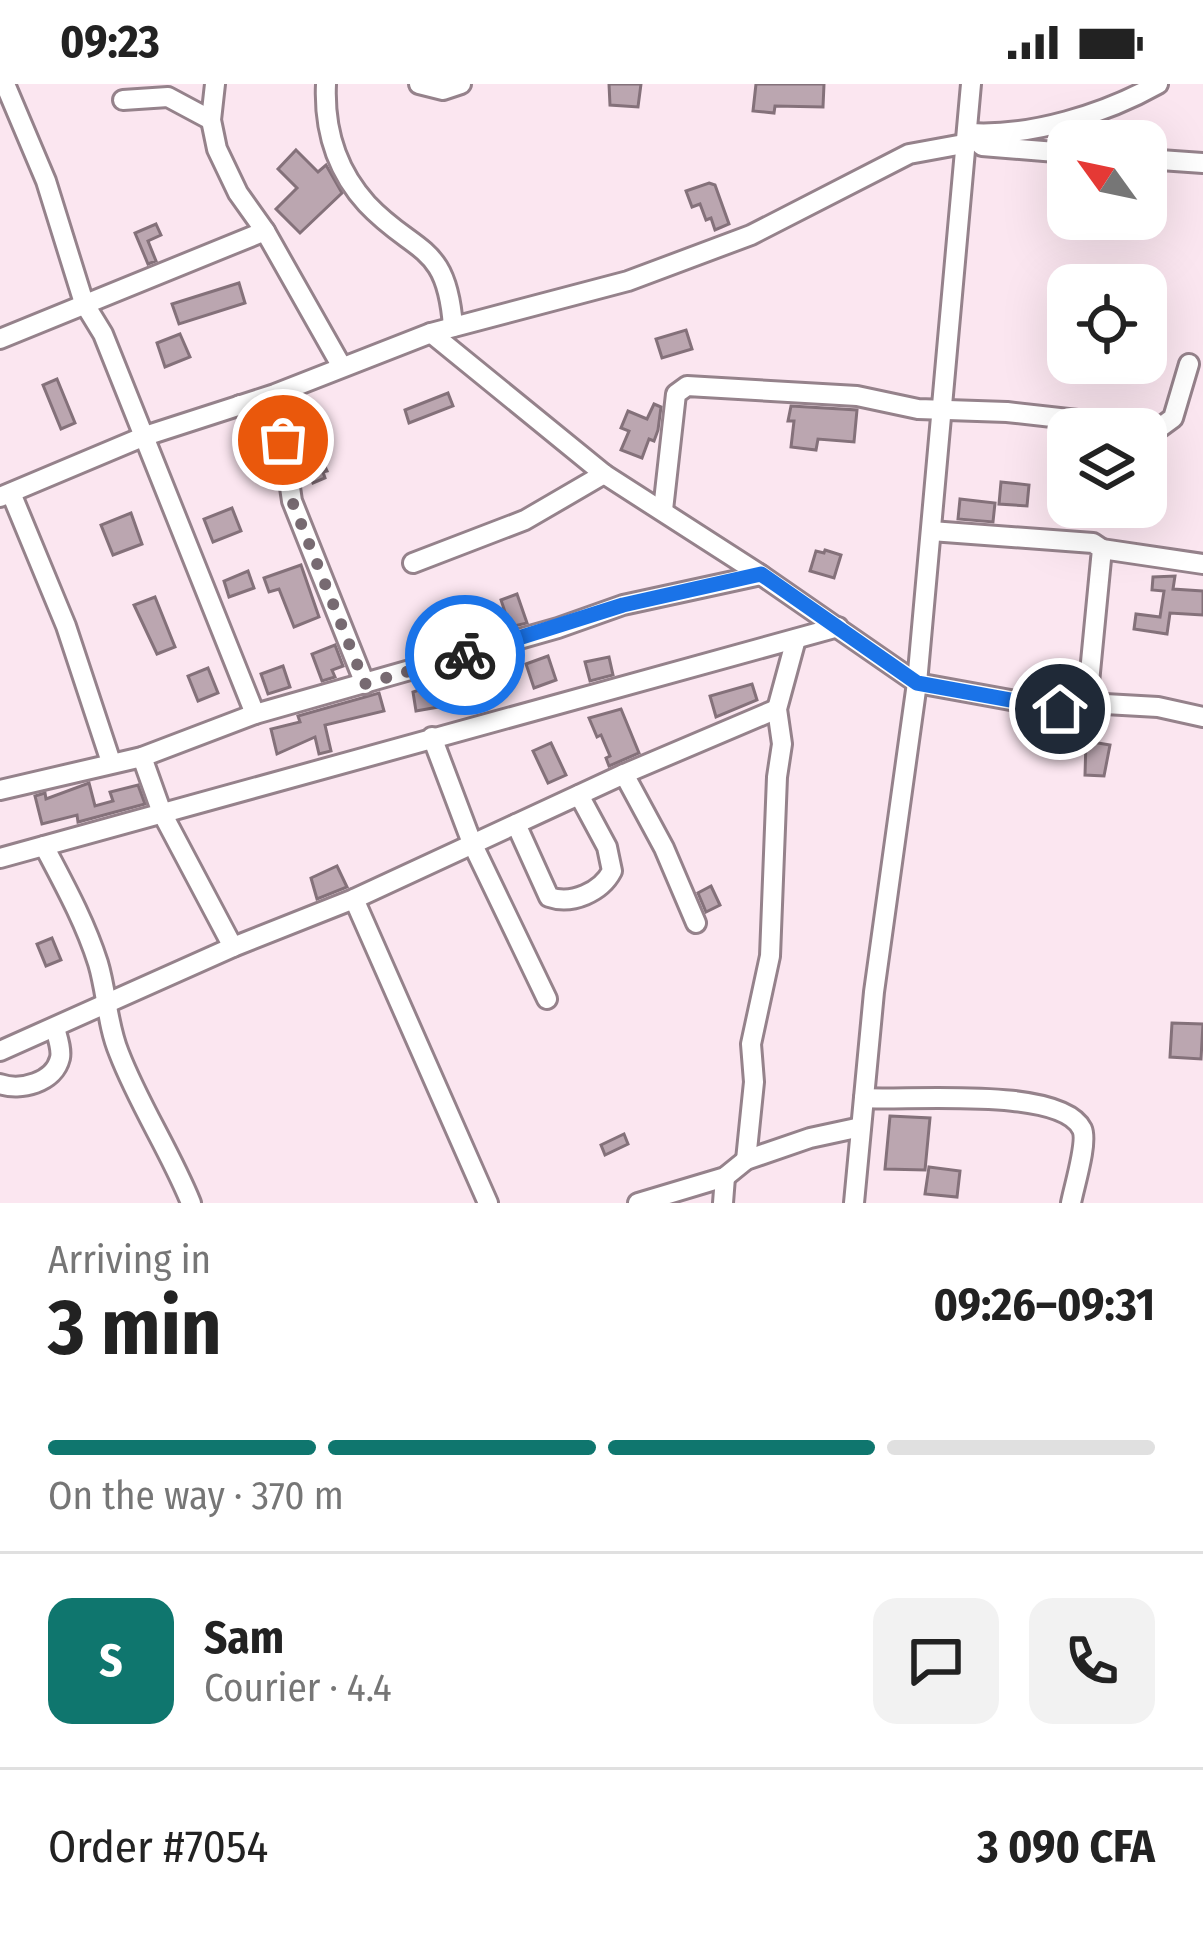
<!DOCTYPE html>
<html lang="en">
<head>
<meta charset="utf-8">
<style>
  body { margin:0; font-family:"Fira Sans Condensed",sans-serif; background:#f2f2f2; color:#222; height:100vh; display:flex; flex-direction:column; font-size:45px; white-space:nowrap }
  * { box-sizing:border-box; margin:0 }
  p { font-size:39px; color:#767676 }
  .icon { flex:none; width:66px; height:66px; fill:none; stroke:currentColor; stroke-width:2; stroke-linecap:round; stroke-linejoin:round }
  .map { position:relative; height:1119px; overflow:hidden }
  .panel { display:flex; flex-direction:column; background:#fff; flex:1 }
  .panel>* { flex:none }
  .needle { width:78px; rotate:303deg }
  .controls { position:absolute; left:1047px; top:36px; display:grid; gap:24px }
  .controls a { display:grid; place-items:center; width:120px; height:120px; border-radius:24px; background:#fff; box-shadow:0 12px 48px #0002; font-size:60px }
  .pin { position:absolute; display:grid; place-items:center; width:102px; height:102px; color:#fff; margin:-51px; border:6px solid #fff; border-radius:50%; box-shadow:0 3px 12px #0007 }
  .courier { position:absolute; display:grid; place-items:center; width:120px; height:120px; margin:-60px; border:9px solid #1a73e8; border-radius:50%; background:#fff; color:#222; box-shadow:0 3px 15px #0007 }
  .headline em { font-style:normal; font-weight:700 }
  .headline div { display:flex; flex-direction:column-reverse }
  .headline { display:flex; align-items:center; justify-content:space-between; height:204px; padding:0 48px }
  h1 { font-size:78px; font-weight:700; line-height:90px }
  .bar { display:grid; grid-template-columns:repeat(4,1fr); gap:18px 12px; align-content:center; height:144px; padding:0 48px }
  .bar i { height:15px; border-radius:9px; background:#e0e0e0 }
  .bar .current { background:#0f766e }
  .bar p { grid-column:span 4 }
  .line { display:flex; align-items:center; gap:30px; padding:0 48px; border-top:3px solid #e0e0e0 }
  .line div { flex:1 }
  .round { display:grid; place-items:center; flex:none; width:126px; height:126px; border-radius:24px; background:#f2f2f2 }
  .status { display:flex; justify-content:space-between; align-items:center; height:84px; padding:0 60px; background:#fff; direction:ltr }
  .status svg { height:33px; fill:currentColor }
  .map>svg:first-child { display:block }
  .building { fill:#bba6b0; stroke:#84717a; stroke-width:3 }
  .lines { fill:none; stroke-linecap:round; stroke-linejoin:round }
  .minor-casing { stroke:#95828b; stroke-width:24 }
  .minor { stroke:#fff; stroke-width:18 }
  .done { stroke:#776a71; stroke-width:12; stroke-dasharray:0 21.6 }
  .route { stroke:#1a73e8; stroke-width:15 }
</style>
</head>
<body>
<div class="status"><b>09:23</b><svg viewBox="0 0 49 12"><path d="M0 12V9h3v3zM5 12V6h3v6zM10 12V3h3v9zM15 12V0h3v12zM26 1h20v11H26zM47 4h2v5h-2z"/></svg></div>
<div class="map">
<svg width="1203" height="1119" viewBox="0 0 1203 1119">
  <rect width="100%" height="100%" fill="#fbe6f0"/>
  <g class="building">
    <polygon points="609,0 641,0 638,23 610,21"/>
    <polygon points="756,0 824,0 823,23 775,22 774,29 753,27"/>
    <polygon points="296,66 318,88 326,81 342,109 300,149 276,125 297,104 278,85"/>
    <polygon points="709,99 715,101 729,140 715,146 711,134 706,136 700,120 692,123 686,107"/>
    <polygon points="156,140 161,151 148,157 156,177 148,180 135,149"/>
    <polygon points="239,199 245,219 179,240 172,220"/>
    <polygon points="686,246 692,265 662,274 656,255"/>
    <polygon points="180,250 190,273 165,283 157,259"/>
    <polygon points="57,295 75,339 61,345 43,301"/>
    <polygon points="448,309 453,322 409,339 405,326"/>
    <polygon points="654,320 661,323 658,346 654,357 649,355 642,374 621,366 629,347 621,344 628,327 647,335"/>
    <polygon points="791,322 857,326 854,358 818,355 816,366 791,363 794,337 788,337"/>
    <polygon points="315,359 327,387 323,388 325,394 313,399 300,365"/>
    <polygon points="1001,398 1029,401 1027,422 999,420"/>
    <polygon points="960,415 995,419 993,438 958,435"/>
    <polygon points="232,424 241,447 213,458 204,435"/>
    <polygon points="131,429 142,460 113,471 101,441"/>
    <polygon points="825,466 841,471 834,494 810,487 816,467 824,469"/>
    <polygon points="301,481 319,533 294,543 279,505 269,508 264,494"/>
    <polygon points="248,487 254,504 229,513 224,497"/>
    <polygon points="1175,492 1173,505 1203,507 1203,531 1170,529 1167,550 1134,545 1136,530 1160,533 1164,507 1152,506 1153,493"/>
    <polygon points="517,510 527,539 510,543 501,516"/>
    <polygon points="155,513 175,563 157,570 134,521"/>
    <polygon points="335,561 343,582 332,586 335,593 322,597 312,570"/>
    <polygon points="548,572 556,596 534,604 526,580"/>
    <polygon points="609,573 613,591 590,597 585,578"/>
    <polygon points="283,582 290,603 268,610 261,590"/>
    <polygon points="208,584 218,609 198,617 188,592"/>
    <polygon points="437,600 444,622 416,627 413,608"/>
    <polygon points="752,600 757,616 716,633 710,612"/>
    <polygon points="379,609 384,627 325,641 331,667 319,670 315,653 277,670 271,645 300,638 298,632"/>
    <polygon points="621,625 639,669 609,682 606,674 610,672 601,651 597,653 589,634"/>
    <polygon points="1086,657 1110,661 1104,692 1085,691"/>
    <polygon points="551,659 566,691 548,699 533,667"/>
    <polygon points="89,699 95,722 113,717 110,708 138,701 145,720 78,738 77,731 42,740 35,712 45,709 46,715"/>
    <polygon points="337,782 347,803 317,815 311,794"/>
    <polygon points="711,802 720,821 706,828 698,809"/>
    <polygon points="52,854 61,876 46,882 37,860"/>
    <polygon points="1172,939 1203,940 1201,975 1170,973"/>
    <polygon points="890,1032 930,1034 925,1086 885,1085"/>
    <polygon points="624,1050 628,1060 605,1071 601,1061"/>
    <polygon points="929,1083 960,1087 957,1113 925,1110"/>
  </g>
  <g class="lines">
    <defs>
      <g id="minor">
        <polyline points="5,0 46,97 84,219 103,250 255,630"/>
        <polyline points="215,0 211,36 217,65 238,109 265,147 342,283"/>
        <path d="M326,0c-2,44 10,86 41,120 48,51 80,38 86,123"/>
        <polyline points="419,0 443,6 461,0"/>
        <polyline points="123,16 168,13 211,36"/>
        <path d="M969,49c61,4 136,-19 189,-49"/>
        <polyline points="981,50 978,58 982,62 1068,69"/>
        <polyline points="1146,75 1203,79"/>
        <polyline points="431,249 604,390 761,491 917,599 1060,625 1105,620 1158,623 1203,633"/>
        <polyline points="0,255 265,147"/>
        <polyline points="240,321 274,343 283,356 292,417 365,600"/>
        <polyline points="11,409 66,542 111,678"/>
        <polyline points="0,413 145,352 275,310 431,249 628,197 751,151 909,70 969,59"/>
        <polyline points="663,426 676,310 687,302 857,312 918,325 1007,328 1158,345 1173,334 1189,280"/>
        <polyline points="931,447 1093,459 1102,465 1087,619"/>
        <polyline points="1102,465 1203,480"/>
        <polyline points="413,479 525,436 604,390"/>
        <polyline points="432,653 472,759 547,915"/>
        <polyline points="142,673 162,729 233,863"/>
        <polyline points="624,690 664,764 696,839"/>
        <polyline points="0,706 142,673 255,630 558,544 623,521 761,491"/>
        <path d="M516,740l33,73c23,8 52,-5 63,-26l-5,-24 -28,-52"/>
        <path d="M44,762c20,38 41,76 54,117 9,30 9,61 21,90 20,52 51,98 72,150"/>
        <polyline points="0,774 838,543"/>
        <polyline points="354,815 488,1119"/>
        <polyline points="0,967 233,863 354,815 624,690 777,625"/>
        <path d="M0,1000c20,7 54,-1 60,-26 2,-9 -3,-22 -5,-30"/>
        <path d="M864,1014c43,3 197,-12 218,31 6,13 -8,58 -11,74"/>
        <polyline points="746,1076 754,998 751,960 770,872 777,693 782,660 777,625 796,555"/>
        <polyline points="638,1119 725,1093 746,1076 810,1054 861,1043"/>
        <polyline points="723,1119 725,1093"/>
        <polyline points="854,1119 874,908 917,599 971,0"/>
      </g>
    </defs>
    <use href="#minor" class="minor-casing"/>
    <use href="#minor" class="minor"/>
  </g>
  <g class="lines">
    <polyline class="done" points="283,356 292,417 365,600 465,571"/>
    <polyline class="route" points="465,571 623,521 761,490 917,599 1060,625"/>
  </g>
</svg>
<div class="controls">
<a><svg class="needle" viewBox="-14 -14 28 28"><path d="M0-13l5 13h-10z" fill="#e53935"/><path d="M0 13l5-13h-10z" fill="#767676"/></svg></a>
<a><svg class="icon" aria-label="locate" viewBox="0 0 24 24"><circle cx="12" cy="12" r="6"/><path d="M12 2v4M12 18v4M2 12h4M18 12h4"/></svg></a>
<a><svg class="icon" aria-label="layers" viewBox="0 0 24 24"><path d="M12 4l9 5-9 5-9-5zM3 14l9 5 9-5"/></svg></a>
</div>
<div class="pin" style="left:283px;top:356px;background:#ea580c"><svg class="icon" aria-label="bag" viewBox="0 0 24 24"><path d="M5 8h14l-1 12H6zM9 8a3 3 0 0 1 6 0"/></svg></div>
<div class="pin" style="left:1060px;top:625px;background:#1f2937"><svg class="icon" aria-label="home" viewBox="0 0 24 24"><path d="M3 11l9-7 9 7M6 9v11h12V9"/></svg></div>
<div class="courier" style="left:465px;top:571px"><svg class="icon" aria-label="bike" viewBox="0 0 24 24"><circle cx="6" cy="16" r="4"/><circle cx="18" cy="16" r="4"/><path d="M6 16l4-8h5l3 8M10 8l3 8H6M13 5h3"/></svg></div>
</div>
<section class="panel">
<div class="headline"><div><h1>3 min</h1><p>Arriving in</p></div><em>09:26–09:31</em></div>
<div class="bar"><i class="current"></i><i class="current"></i><i class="current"></i><i></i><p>On the way · 370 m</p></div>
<div class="line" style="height:216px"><b class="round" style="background:#0f766e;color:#fff">S</b><div><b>Sam</b><p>Courier · 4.4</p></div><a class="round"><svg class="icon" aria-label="chat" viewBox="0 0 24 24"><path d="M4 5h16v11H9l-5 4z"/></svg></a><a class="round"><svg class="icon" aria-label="phone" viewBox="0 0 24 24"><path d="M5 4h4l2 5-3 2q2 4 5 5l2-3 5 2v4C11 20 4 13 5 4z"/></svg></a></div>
<div class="line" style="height:156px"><div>Order #7054</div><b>3 090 CFA</b></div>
</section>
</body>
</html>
